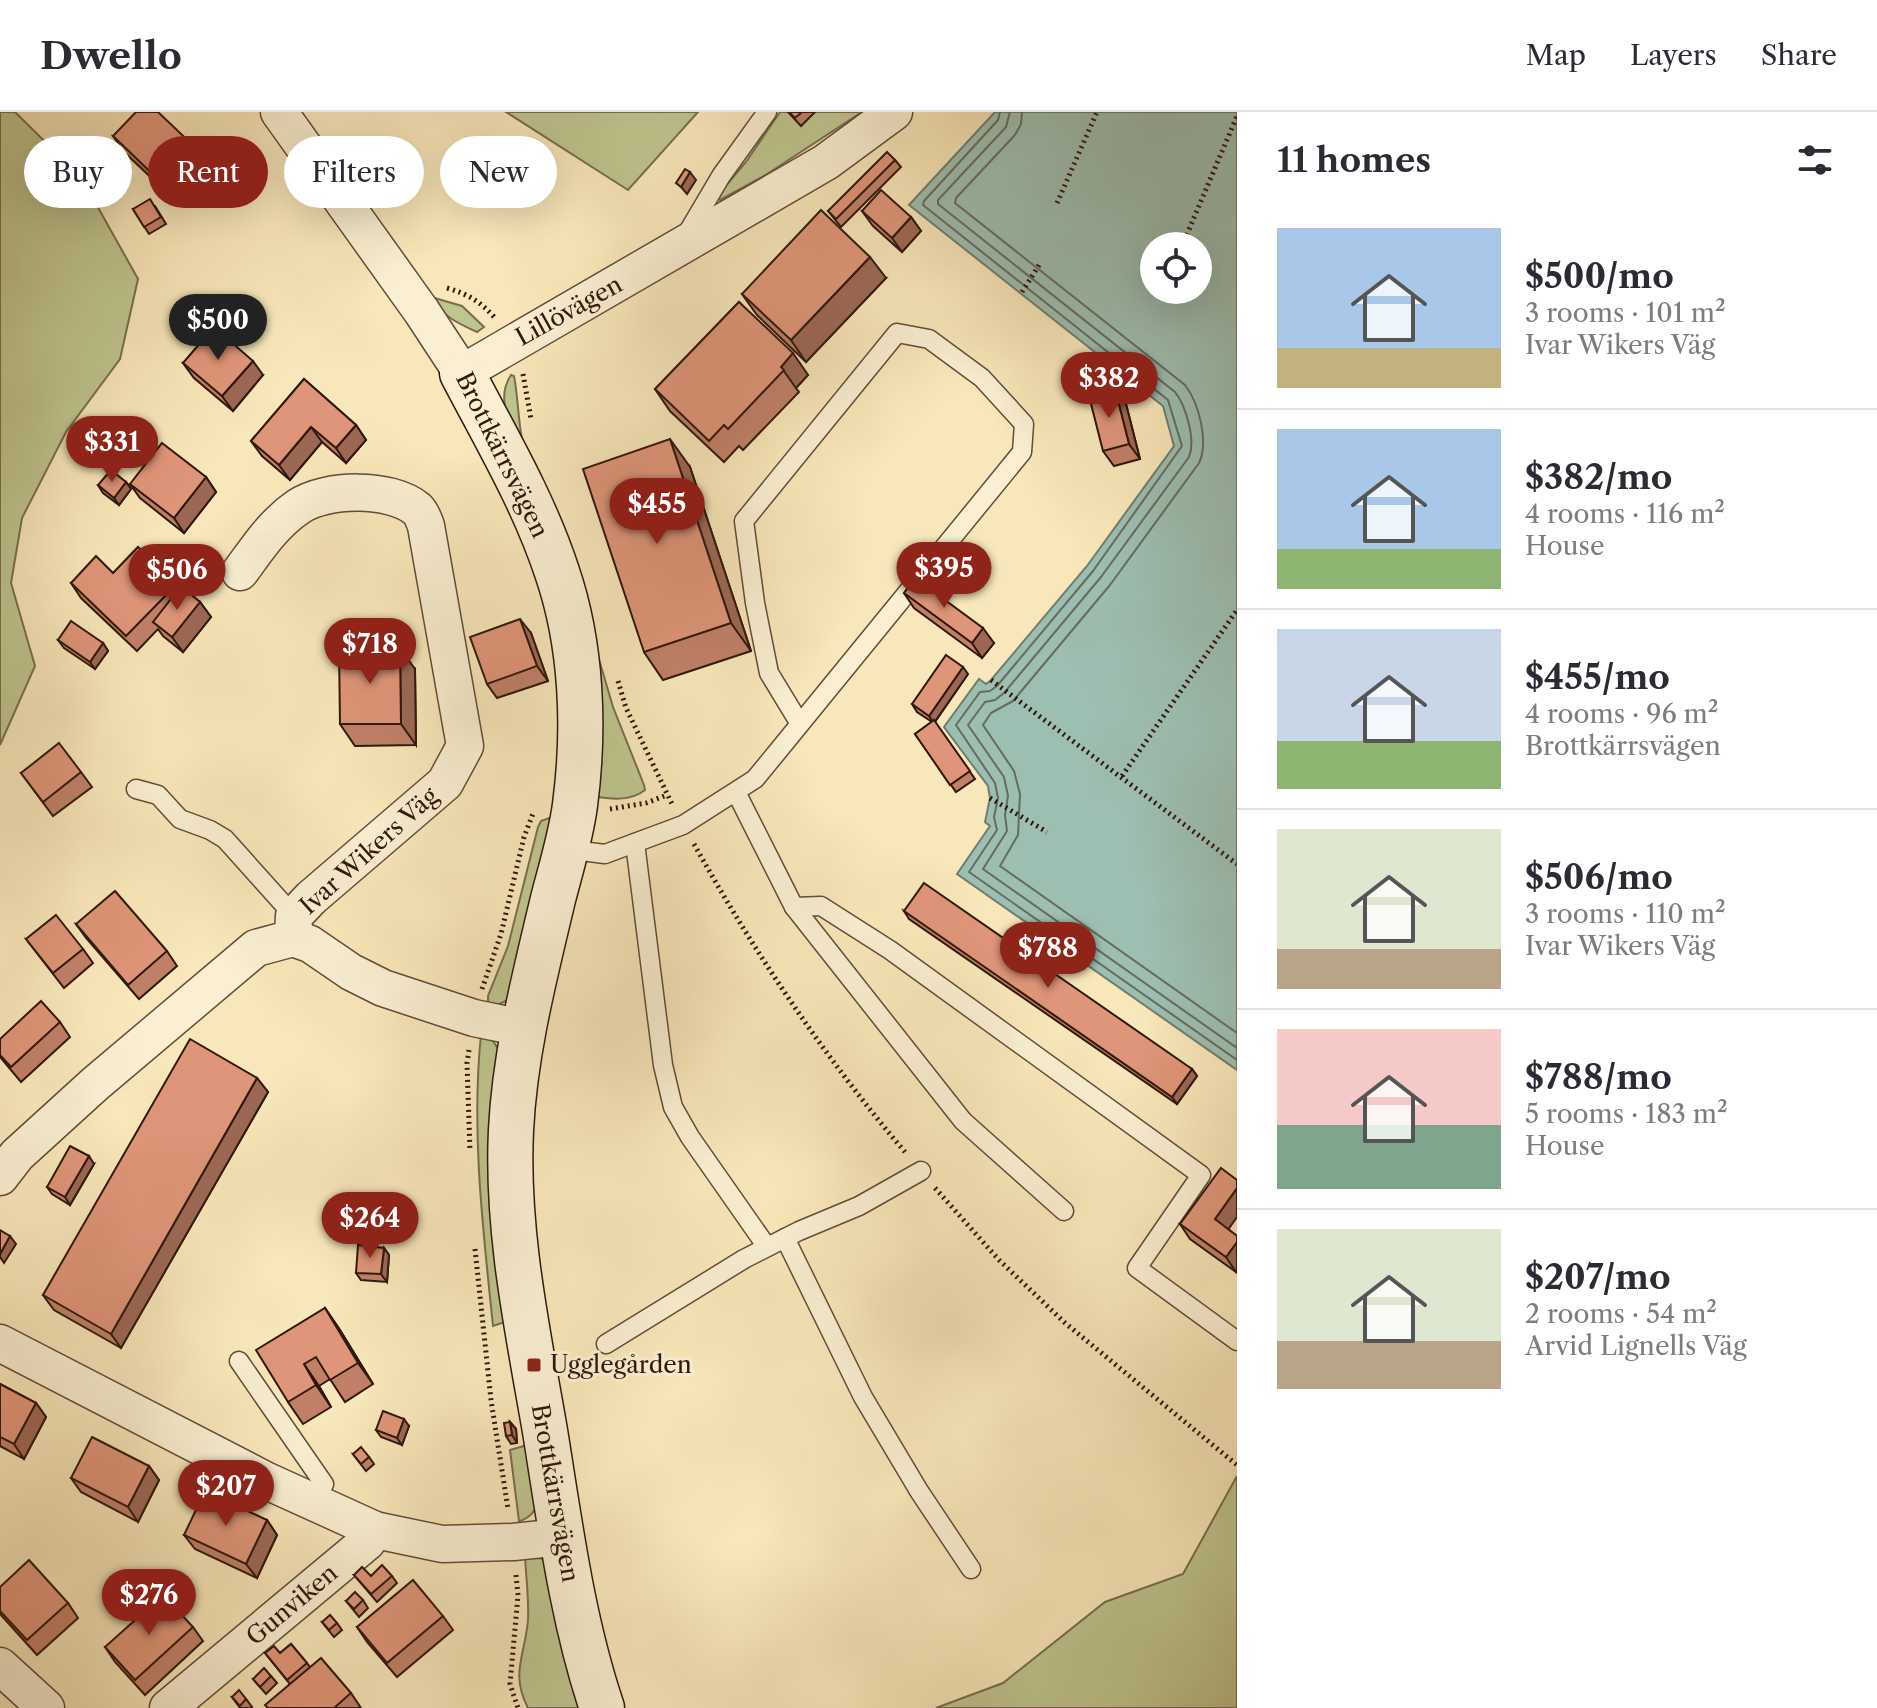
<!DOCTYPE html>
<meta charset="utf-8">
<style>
body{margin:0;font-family:"Libre Caslon Text",serif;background:#f2f2f3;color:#2b2b33;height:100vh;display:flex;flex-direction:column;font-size:30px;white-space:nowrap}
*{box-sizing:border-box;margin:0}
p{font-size:26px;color:#7c7c81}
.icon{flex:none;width:44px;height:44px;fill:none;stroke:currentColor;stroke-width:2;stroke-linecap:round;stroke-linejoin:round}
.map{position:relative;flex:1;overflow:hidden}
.drawer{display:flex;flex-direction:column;background:#fff;width:640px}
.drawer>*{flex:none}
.hud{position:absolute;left:24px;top:24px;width:760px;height:72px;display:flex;gap:16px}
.controls{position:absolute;left:1140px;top:120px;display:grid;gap:16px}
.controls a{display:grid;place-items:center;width:72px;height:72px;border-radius:50%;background:#fff;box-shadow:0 8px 32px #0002;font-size:40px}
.price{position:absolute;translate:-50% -68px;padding:0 18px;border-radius:28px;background:#8f2418;color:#fff;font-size:26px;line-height:52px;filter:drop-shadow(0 2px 4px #0008)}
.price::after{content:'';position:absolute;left:50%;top:48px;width:24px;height:18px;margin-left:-12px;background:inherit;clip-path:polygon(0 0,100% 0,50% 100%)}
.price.current{background:#222;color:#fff}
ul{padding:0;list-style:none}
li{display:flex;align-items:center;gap:24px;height:200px;padding:0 40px}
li+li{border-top:2px solid #e1e1e2}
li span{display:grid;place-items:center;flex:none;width:224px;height:160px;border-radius:0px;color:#555}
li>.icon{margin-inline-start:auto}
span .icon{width:96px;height:96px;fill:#fffc;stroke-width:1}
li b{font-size:34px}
h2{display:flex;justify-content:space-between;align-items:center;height:96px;padding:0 40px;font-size:34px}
.tag{padding:0 28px;border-radius:36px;background:#fff;box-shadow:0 8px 32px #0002;font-size:28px;line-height:72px}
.tag.current{background:#8f2418;color:#fff}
header{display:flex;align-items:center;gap:48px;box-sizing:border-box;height:112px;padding:0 40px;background:#fff;border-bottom:2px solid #e1e1e2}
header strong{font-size:38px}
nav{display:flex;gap:44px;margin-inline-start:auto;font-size:28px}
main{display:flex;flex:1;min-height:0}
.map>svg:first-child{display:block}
.green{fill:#bfc58f;stroke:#786e4e;stroke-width:2}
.water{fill:#9dbfb2;stroke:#717c70;stroke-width:2;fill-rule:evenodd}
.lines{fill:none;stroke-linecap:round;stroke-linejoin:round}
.shore{stroke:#666b60;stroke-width:2}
.lane-casing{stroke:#624b39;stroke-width:21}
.street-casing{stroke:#624b39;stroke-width:39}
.secondary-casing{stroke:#30170e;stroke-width:47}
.path{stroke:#30170e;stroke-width:5;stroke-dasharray:2 4;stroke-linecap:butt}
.lane{stroke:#faefd2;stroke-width:18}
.street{stroke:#faefd2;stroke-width:36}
.secondary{stroke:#faefd2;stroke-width:44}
.wall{fill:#c08068;stroke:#30170e;stroke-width:2}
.shaded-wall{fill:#9c6855;stroke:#30170e;stroke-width:2}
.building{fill:#df9579;stroke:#30170e;stroke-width:2}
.poi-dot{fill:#8f2418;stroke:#faefd2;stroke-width:3}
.labels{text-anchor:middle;stroke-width:6;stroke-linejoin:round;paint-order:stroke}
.street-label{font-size:24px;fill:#30170e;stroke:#faefd2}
.poi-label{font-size:24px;fill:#30170e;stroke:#faefd2;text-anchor:start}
</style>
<header>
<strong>Dwello</strong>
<nav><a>Map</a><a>Layers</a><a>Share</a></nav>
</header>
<main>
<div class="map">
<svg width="1237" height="1596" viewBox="0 0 1237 1596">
<rect width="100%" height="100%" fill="#f8e7ba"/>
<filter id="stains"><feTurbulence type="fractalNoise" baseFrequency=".0025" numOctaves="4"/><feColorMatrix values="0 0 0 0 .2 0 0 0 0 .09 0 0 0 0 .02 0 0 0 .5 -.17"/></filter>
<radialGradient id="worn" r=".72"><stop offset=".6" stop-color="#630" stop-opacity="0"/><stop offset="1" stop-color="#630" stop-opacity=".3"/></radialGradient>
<g class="green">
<polygon points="0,0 15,0 81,65 138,167 120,247 66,320 22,406 11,471 35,554 0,633"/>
<polygon points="506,0 698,0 628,78"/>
<polygon points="780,0 862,0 764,64 720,88 718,83 746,50"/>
<path d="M431 185 462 194 484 215 477 220C457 211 442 204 431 185Z"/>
<path d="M511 263 514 264C518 285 518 306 522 327L518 331C509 307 496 286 511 263Z"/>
<path d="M598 544 613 595 644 673 645 678C630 690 610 687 592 684Z"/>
<polygon points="549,706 555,708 508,888 495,894 488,892 488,884 508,834 538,715 541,709"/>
<path d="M481 923 491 926 501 941 505 1210 493 1214C483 1118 471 1018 481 923Z"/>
<path d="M527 1333 541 1388C535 1398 530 1407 519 1409L510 1338Z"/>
<polygon points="1237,1364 1237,1596 936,1596 1003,1571 1105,1490 1183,1462"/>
<path d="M525 1444 544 1447 583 1596H528C510 1561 525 1544 528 1508 529 1487 526 1465 525 1444Z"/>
</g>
<path class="water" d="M995 0H1237V958L957 762 990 714 985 710 990 686 988 674 944 615 979 567 986 572 991 568 1087 454 1174 334 1163 294 909 93ZM1154 134H1198V178H1154Z"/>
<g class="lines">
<g class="shore">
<polyline points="1000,0 998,8 924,89 923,93 1168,288 1182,334 1093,459 997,574 990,579 980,580 956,613 995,671 998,686 994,705 997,718 969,760 1237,948"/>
<path d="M1010 0 1006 15 938 88V92L1175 280C1186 294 1196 328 1189 345L1101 465 1004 581 995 588 985 590 968 613 1004 665 1008 684 1005 703 1007 719 983 757 1237 936"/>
<path d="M1022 0 1021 12 1015 23 956 86 955 91 1185 273C1199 291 1209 330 1199 351L1110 473 1013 589 991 601 983 613 1014 659 1020 682 1018 723 1000 754 1237 921"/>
</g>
<g class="lane-casing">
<g id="lane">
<polyline points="685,125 721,64 767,0"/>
<polyline points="136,677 158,683 180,707 210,718 225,727 294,804"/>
<polyline points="736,680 794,795 963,1009 1064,1099"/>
<polyline points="635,731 663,953 673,995 690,1025 767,1135"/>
<polyline points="565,737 605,742 683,713 755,667 778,639 1022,340 1024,312 982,266 929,227 897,221 744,409 755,491 769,561 800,612"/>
<polyline points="794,795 821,794 890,838 1201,1063 1137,1156 1237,1229"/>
<polyline points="785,1126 863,1285 919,1379 971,1457"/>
<polyline points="606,1232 744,1147 799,1119 859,1094 921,1059"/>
<polyline points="239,1249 324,1372 314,1391"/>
</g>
</g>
<g class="street-casing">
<g id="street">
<polyline points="279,0 422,200 462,261 826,50 894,0"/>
<path d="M240 460C257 437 273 412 298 395 325 376 391 375 417 397 421 401 424 408 426 414L465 634 445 671 311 786 294 804 293 826"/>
<polyline points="0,1065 17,1043 95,972 256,836 293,826 310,832 351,860 383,876 474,906 523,916"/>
<polyline points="0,1231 267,1369 375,1418 442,1432 513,1430 562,1425"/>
<polyline points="0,1554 46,1596"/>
<polyline points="168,1596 367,1430 375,1418"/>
</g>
</g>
<g class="secondary-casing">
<path id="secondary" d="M462 261C496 326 534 390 557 460 582 533 585 617 575 693 571 724 561 756 553 787 535 863 515 939 511 1018 506 1119 528 1220 545 1319 560 1412 572 1507 602 1596"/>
</g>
<g class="path">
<polyline points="1057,91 1097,0"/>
<polyline points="1182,134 1237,4"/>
<path d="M447 176C468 182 481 190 495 206"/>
<polyline points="1022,180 1041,150"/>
<polyline points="523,262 531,307"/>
<polyline points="991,568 1237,752"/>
<polyline points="618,569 626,596 672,692"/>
<polyline points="1122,664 1237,498"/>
<polyline points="990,686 1047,720"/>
<polyline points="610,697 646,691 667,683"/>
<path d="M694 732C754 840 825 946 905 1040"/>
<polyline points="482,877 501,822 524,725 534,699"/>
<polyline points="469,938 467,951 470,1039"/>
<polyline points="935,1076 999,1148 1064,1210 1237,1353"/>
<polyline points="475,1137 491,1288 508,1397"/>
<polyline points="516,1463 518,1483 510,1572 518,1596"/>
</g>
<use href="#lane" class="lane"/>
<use href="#street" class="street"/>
<use href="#secondary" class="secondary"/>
</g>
<g class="wall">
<polygon points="788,0 815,0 801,14"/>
<polygon points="113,24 199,39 209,54 176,89 123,39"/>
<polygon points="895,48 901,55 841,115 828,99"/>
<polygon points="155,94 166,112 149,122 133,97"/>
<polygon points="862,99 911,105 921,119 902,140 873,114"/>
<polygon points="886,166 806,250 757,203 742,182"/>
<polygon points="739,190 808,263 796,276 799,280 743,338 739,334 724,350 670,299 655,277"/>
<polygon points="183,251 263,263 233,299 194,266"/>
<polygon points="304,267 356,313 366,328 346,351 322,330 290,368 262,344 251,329"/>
<polygon points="1115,277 1126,292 1140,347 1114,354 1103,339"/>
<polygon points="690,355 751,539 663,568 644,540"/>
<polygon points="206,365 216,380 184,421 140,386 130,372"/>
<polygon points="126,370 131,377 119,393 103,381 98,373"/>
<polygon points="113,461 176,473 179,477 200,490 211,505 183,540 163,524 158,517 137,539 81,486 71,471"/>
<polygon points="904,481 994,531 982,546 914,496"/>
<polygon points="531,521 548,569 497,586 487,572"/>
<polygon points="58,528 103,531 108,539 95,557 64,536"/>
<polygon points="415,557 416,633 355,634 340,612"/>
<polygon points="968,562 935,610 975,667 956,680 915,622 932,610 917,600 912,592"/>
<polygon points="81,660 92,675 53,704 21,661"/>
<polygon points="904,799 1192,957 1197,964 1177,992 909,807"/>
<polygon points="76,812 167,839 177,854 139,887 86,826"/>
<polygon points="26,827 83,837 93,851 64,876"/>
<polygon points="60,910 70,925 21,970 0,945 0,927"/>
<polygon points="257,966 268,980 121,1236 54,1198 43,1183"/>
<polygon points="94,1052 70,1093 52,1082 47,1075"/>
<polygon points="1180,1112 1228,1117 1237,1124 1236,1160 1190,1127"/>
<polygon points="384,1136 389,1143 387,1170 361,1168 356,1161"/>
<polygon points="325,1196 340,1218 373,1272 345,1290 330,1267 319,1274 331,1295 303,1312 288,1290"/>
<polygon points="0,1272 36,1291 46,1305 24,1347 0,1334"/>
<polygon points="510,1310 516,1317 517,1331 511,1332 506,1324"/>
<polygon points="409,1314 402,1333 381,1325 376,1318"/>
<polygon points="353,1342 369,1345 374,1352 366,1359"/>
<polygon points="149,1354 159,1368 138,1410 81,1380 71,1366"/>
<polygon points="267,1408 277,1423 257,1466 195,1437 184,1423"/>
<polygon points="354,1463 392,1464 397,1471 377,1490"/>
<polygon points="0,1475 68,1491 78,1506 37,1543 0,1502"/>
<polygon points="363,1488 368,1496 359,1505 346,1489"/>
<polygon points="443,1504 453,1518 397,1565 367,1530 357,1515"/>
<polygon points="322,1510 337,1511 342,1518 334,1525"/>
<polygon points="193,1515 203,1529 145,1583 115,1550 105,1535"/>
<polygon points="291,1532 310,1555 351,1581 361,1596 267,1596 290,1572 265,1541 280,1541"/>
<polygon points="271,1564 277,1571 266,1582 253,1567"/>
<polygon points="232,1585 246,1587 252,1595 250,1596 240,1596"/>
</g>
<g class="shaded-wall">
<polygon points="690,60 696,68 687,82 681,75"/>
<polygon points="911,105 921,119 902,140 892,126"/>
<polygon points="870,145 886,166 806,250 791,228"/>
<polygon points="793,241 808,263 796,276 781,255"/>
<polygon points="253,249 263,263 233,299 222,284"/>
<polygon points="1115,277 1126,292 1140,347 1129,332"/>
<polygon points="356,313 366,328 346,351 336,336"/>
<polygon points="311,315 322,330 290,368 279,353"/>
<polygon points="670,327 690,355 751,539 731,511"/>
<polygon points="206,365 216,380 184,421 174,406"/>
<polygon points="126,370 131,377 119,393 114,386"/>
<polygon points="200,490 211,505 183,540 172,525"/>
<polygon points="520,507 531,521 548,569 537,554"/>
<polygon points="983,516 994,531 982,546 972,531"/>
<polygon points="103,531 108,539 95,557 90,550"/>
<polygon points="400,536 415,557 416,633 401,612"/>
<polygon points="963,555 968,562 934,611 929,604"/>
<polygon points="1192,957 1197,964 1177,992 1172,985"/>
<polygon points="257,966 268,980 121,1236 111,1222"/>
<polygon points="89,1044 94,1052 70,1093 65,1085"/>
<polygon points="1237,1076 1237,1105 1225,1122 1215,1107"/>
<polygon points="10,1124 16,1132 4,1151 0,1145 0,1142"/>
<polygon points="1237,1130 1237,1159 1236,1160 1226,1145"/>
<polygon points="384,1136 389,1143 387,1170 381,1162"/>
<polygon points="325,1196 340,1218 373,1272 358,1251"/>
<polygon points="304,1252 319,1274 331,1295 316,1273"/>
<polygon points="36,1291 46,1305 24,1347 14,1332"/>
<polygon points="404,1307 409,1314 402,1333 397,1326"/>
<polygon points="510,1310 516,1317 517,1331 512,1323"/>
<polygon points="149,1354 159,1368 138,1410 128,1395"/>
<polygon points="267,1408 277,1423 257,1466 246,1452"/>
</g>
<g class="building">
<polygon points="136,0 158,0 199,39 166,75 113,24"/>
<polygon points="789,0 802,0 795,6"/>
<polygon points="887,40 895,48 836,107 828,99"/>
<polygon points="685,57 690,60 681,75 676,71"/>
<polygon points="881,78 911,105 892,126 862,99"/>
<polygon points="150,87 161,105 144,115 133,97"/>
<polygon points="821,98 870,145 791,228 742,182"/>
<polygon points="739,190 793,241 781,255 784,258 728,317 724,313 709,329 655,277"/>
<polygon points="214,215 253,249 222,284 183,251"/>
<polygon points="304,267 356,313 336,336 311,315 279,353 251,329"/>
<polygon points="1115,277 1129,332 1103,339 1089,284"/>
<polygon points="670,327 731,511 644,540 583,357"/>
<polygon points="162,331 206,365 174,406 130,372"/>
<polygon points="111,358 126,370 114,386 98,373"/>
<polygon points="138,435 176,473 126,524 71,471 96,444 113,461"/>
<polygon points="915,466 983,516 972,531 904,481"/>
<polygon points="181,474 200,490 172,525 153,510"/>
<polygon points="520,507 537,554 487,572 470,525"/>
<polygon points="71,509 103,531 90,550 58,528"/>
<polygon points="339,536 400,536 401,612 340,612"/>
<polygon points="946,543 963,555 929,604 912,592"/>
<polygon points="934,608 970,659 950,673 915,622"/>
<polygon points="59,631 81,660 43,690 21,661"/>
<polygon points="924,771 1192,957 1172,985 904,799"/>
<polygon points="115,779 167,839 128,873 76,812"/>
<polygon points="56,803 83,837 53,861 26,827"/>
<polygon points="41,889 60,910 11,955 0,943 0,927"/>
<polygon points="190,927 257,966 111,1222 43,1183"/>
<polygon points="70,1034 89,1044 65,1085 47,1075"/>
<polygon points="1221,1056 1237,1068 1237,1076 1215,1107 1237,1124 1237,1130 1226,1145 1180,1112"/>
<polygon points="0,1118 10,1124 0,1142"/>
<polygon points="358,1133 384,1136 381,1162 356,1161"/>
<polygon points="325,1196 358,1251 330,1268 316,1245 304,1252 316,1273 288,1290 256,1238"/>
<polygon points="0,1272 36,1291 14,1332 0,1325"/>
<polygon points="383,1299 404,1307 397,1326 376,1318"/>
<polygon points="510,1310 512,1323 506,1324 504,1311"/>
<polygon points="92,1325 149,1354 128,1395 71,1366"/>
<polygon points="361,1335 369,1345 361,1352 353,1342"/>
<polygon points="205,1379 267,1408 246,1452 184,1423"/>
<polygon points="29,1448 68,1491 27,1528 0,1499 0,1475"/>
<polygon points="382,1453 392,1464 371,1482 354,1463 362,1455 371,1464"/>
<polygon points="413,1468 443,1504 387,1551 357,1515"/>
<polygon points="355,1480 363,1488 354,1497 346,1489"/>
<polygon points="163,1483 193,1515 135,1568 105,1535"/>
<polygon points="330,1503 337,1511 329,1518 322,1510"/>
<polygon points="291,1532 307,1551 287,1568 265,1541 274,1534 280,1541"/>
<polygon points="321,1546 351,1581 334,1596 268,1596 265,1593"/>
<polygon points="264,1556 271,1564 260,1575 253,1567"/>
<polygon points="239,1578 246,1587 240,1594 232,1585"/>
</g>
<rect class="poi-dot" x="526" y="1245" width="16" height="16" rx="4"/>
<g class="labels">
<g class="street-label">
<text transform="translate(569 199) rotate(-29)" y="8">Lillövägen</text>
<text transform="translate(502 343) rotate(64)" y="8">Brottkärrsvägen</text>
<text transform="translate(369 739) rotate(-42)" y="8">Ivar Wikers Väg</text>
<text transform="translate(555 1381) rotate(80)" y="8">Brottkärrsvägen</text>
<text transform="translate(292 1493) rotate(-40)" y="8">Gunviken</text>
</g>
<g class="poi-label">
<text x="550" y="1261">Ugglegården</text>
</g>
</g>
<rect width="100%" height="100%" filter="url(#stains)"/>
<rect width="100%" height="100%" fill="url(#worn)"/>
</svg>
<div class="controls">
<a><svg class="icon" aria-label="locate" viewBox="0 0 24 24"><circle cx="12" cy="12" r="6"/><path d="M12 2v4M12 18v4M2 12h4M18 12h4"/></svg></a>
</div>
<b class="price current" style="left:218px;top:250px">$500</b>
<b class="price" style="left:1109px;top:308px">$382</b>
<b class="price" style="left:112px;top:372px">$331</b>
<b class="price" style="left:657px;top:434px">$455</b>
<b class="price" style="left:944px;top:498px">$395</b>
<b class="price" style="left:177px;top:500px">$506</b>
<b class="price" style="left:370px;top:574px">$718</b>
<b class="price" style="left:1048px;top:878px">$788</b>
<b class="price" style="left:370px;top:1148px">$264</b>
<b class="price" style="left:226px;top:1416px">$207</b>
<b class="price" style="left:149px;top:1525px">$276</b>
<div class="hud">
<a class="tag">Buy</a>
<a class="tag current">Rent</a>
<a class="tag">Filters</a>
<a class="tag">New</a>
</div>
</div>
<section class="drawer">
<h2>11 homes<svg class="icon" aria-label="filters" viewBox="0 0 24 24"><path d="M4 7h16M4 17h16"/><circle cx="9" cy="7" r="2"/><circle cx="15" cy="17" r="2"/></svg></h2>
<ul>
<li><span style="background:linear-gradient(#a9c7e8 75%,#c2b280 0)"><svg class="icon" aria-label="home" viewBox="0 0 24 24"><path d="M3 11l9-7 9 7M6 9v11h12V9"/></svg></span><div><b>$500/mo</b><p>3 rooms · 101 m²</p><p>Ivar Wikers Väg</p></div></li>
<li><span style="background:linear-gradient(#a9c7e8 75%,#8fb573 0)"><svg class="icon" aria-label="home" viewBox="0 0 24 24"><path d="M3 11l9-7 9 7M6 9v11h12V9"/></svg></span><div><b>$382/mo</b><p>4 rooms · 116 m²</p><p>House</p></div></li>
<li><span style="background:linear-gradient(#c9d6e8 70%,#8fb573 0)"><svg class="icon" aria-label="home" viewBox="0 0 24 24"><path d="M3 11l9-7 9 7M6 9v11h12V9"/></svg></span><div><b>$455/mo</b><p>4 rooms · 96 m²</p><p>Brottkärrsvägen</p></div></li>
<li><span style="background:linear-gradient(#dfe7d0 75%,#b9a48a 0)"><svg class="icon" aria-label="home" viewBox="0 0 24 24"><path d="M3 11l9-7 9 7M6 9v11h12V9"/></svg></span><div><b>$506/mo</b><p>3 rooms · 110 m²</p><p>Ivar Wikers Väg</p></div></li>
<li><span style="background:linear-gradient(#f6c9c9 60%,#7fa58c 0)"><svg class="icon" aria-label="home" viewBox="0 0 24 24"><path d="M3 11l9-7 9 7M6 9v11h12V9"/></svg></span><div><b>$788/mo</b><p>5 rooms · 183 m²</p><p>House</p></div></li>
<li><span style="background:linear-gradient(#dfe7d0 70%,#b9a48a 0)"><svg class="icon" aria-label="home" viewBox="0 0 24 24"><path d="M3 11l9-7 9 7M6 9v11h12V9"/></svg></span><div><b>$207/mo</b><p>2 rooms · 54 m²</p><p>Arvid Lignells Väg</p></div></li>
</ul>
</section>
</main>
